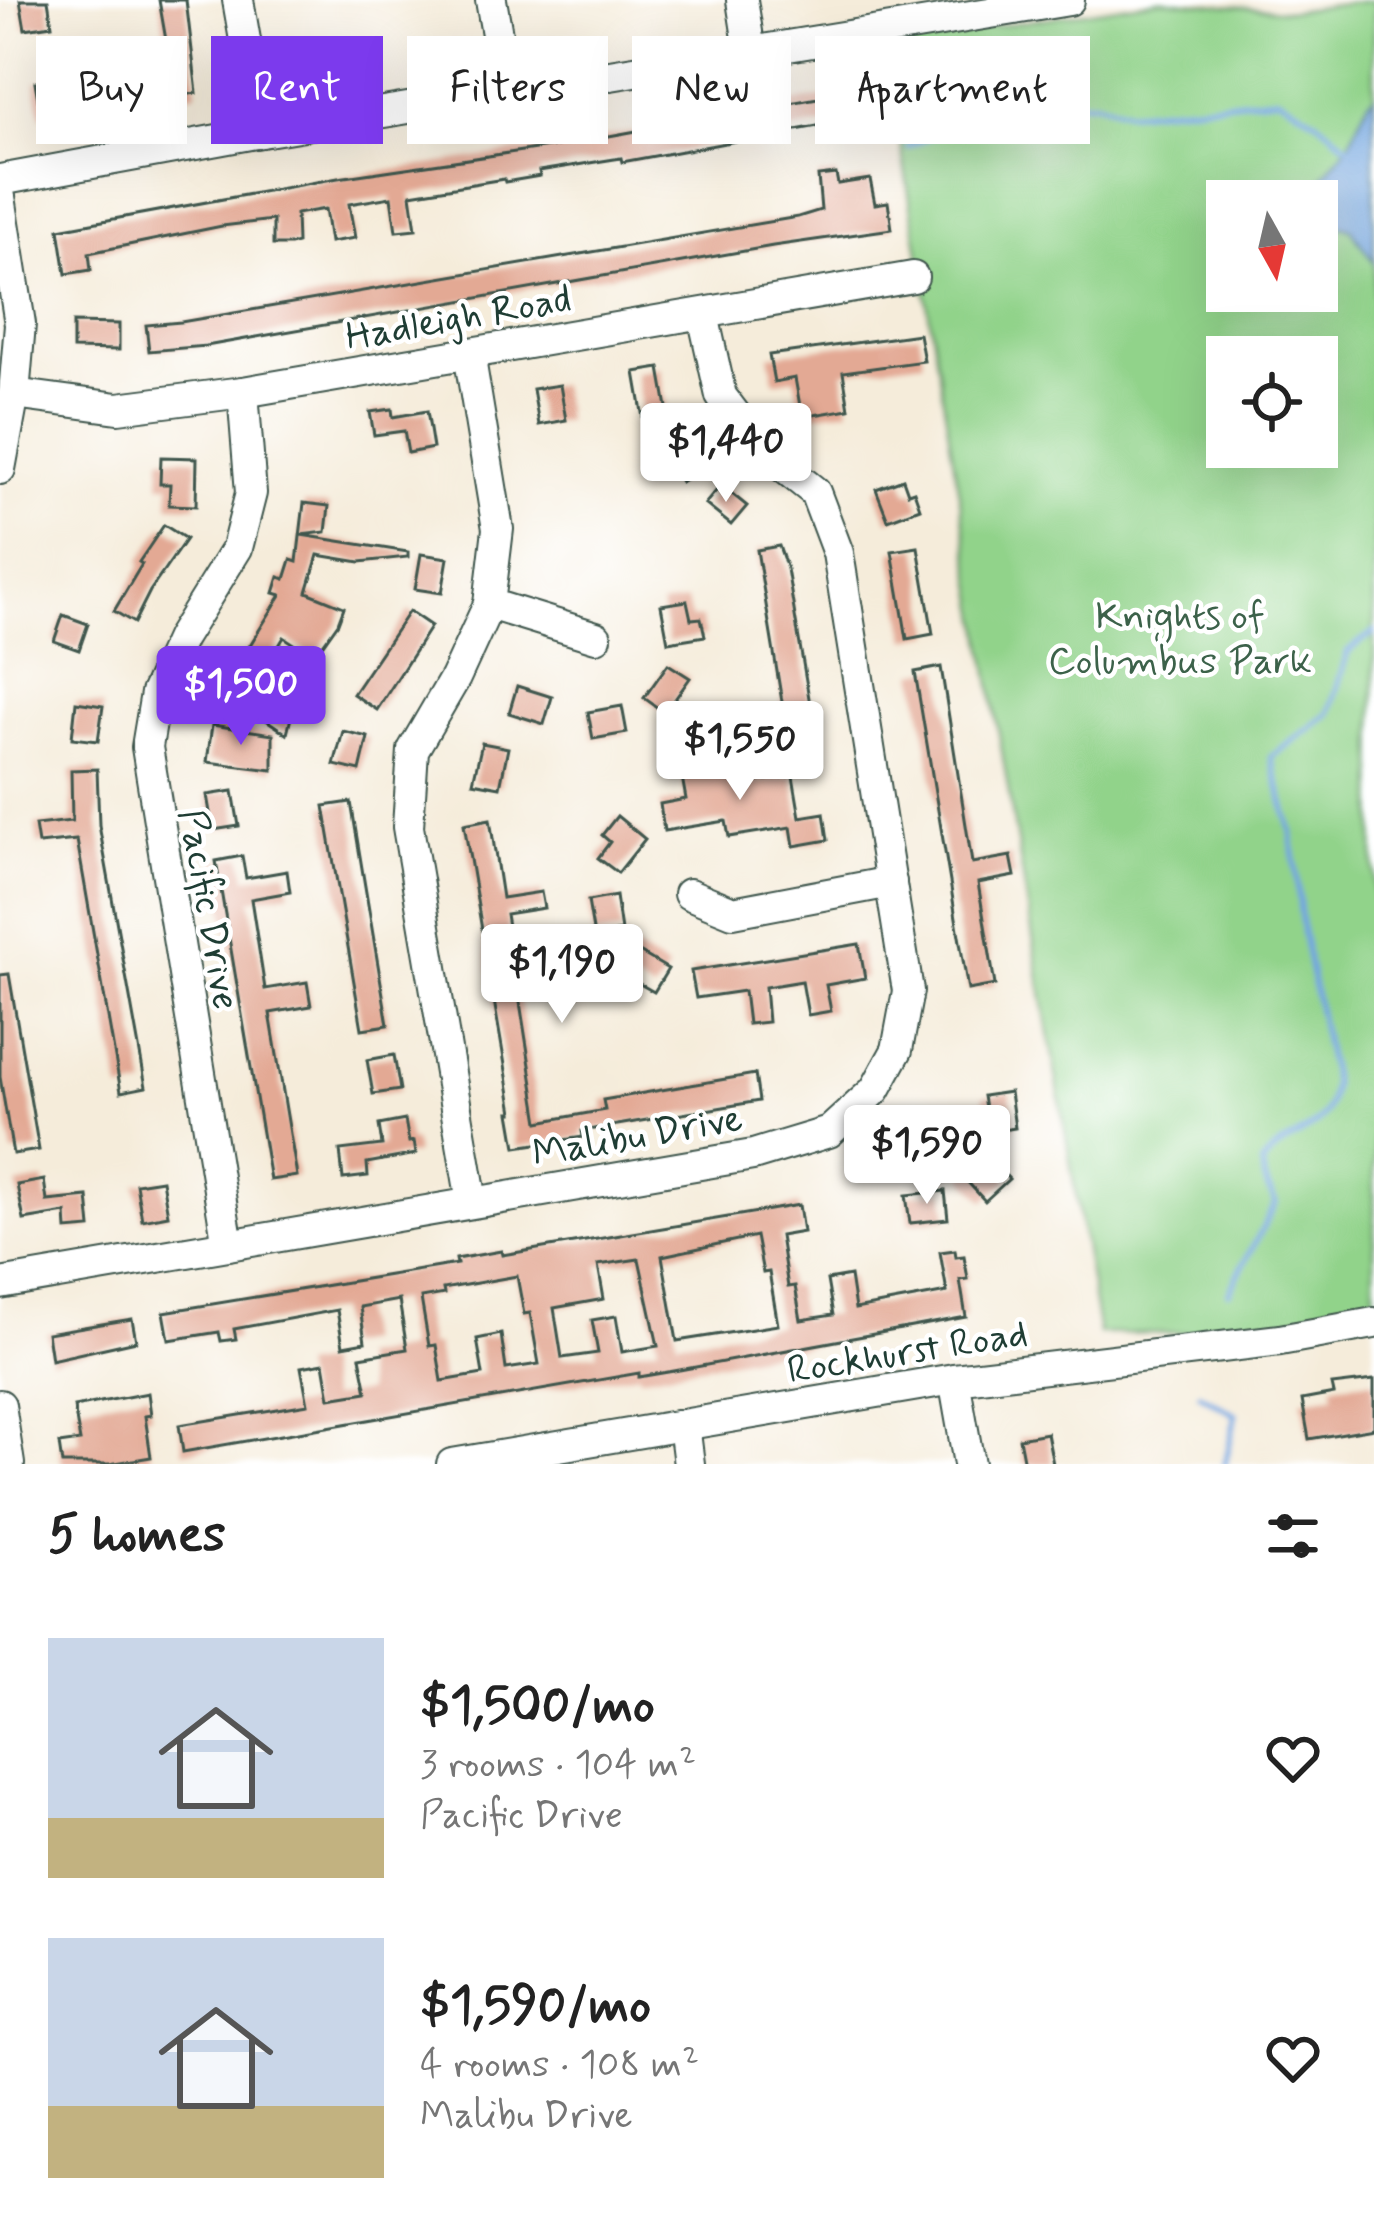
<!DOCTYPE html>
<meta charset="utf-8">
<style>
body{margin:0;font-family:Mynerve,sans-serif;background:#f6f6f6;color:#222;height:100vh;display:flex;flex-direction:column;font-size:45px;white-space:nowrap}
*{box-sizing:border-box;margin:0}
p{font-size:39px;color:#767676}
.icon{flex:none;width:66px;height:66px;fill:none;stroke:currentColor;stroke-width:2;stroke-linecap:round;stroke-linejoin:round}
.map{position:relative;height:1464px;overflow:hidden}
.details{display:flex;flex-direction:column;background:#fff;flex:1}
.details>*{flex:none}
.banner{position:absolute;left:36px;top:36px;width:1302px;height:108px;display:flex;gap:24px}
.needle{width:78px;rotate:172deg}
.buttons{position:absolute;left:1206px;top:180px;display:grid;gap:24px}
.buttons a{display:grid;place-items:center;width:132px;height:132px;border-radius:0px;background:#fff;box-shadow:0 12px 48px #0002;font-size:60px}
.price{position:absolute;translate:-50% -102px;padding:0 27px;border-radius:12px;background:#fff;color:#222;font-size:39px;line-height:78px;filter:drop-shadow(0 3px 6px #0008)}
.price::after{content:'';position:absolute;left:50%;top:72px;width:36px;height:27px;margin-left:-18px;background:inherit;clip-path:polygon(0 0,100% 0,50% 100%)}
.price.on{background:#7c3aed;color:#fff}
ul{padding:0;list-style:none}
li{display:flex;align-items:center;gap:36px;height:300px;padding:0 48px}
li span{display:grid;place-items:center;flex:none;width:336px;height:240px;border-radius:0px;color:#555}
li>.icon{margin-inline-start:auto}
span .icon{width:144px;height:144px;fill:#fffc;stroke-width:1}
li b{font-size:51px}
h2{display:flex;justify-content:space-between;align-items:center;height:144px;padding:0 48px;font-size:51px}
.pill{padding:0 42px;border-radius:0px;background:#fff;box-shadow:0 12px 48px #0002;font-size:42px;line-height:108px}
.pill.on{background:#7c3aed;color:#fff}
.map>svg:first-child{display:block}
.green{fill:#91d38a;stroke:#58885f;stroke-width:3;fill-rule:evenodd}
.water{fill:#73a6df;stroke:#49728a;stroke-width:3}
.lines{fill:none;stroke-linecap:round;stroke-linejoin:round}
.stream{stroke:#73a6df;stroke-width:6}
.building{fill:#e3a994;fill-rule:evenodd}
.minor-casing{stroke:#3f574d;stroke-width:34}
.minor{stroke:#fff;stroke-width:30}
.labels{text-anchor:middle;stroke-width:9;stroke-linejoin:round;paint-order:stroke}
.street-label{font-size:39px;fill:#1f3d34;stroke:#fff}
.park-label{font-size:39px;fill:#3c624a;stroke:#fff}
</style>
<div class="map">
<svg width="1374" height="1464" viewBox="0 0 1374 1464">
<rect width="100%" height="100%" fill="#fff"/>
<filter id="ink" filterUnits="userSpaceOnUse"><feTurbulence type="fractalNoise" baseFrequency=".00833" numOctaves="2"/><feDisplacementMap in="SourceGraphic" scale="24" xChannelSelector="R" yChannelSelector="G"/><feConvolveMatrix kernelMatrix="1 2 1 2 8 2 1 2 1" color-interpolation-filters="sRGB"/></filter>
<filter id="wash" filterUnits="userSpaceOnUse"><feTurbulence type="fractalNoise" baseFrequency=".004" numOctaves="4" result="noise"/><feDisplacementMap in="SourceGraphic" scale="48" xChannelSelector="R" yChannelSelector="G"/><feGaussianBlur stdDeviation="2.7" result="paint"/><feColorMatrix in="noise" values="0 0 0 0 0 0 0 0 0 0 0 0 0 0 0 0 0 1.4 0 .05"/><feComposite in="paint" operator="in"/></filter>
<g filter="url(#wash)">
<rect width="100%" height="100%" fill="#f5ecda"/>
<path class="green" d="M1161 0 1292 11 1374 0V1305L1216 1332 1099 1334 884 44ZM1227 201H1317V291H1227ZM1227 357H1317V447H1227Z"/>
<polygon class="water" points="1374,96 1374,263 1351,229 1317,218 1317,201 1269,201 1318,183 1348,146 1368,101"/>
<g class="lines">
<g class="stream">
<polyline points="908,147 940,132 1018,119 1054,102 1096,102 1129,112 1278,97 1317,120 1348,146"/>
<path d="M1229 1292 1276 1203 1264 1180 1262 1164C1289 1128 1328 1139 1333 1084L1303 934 1291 830 1271 757 1329 714 1348 651 1374 632"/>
<polyline points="1200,1394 1236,1415 1225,1464"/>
</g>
</g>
<g id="blocks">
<g class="building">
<polygon points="20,0 48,0 52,25 25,29"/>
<polygon points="159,0 186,0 197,93 163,98 159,71 171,69"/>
<polygon points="122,73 126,101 41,117 35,82"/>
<polygon points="867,89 872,116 622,162 621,158 539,171 540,176 505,182 504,179 411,194 416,229 396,231 391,197 349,204 355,238 330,242 325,209 296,214 297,243 290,245 273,245 273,220 222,226 89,253 91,270 66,274 59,229 338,178 563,145 562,139 597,134 598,138"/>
<polygon points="836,174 838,184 870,179 875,204 888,202 892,229 773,246 206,346 149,351 146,325 181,322 798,217 821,210 818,176"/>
<polygon points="73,323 119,324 119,350 73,349"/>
<polygon points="919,334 924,361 843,372 849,409 802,417 795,378 774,382 769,355"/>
<polygon points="660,368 668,413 643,418 635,372"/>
<polygon points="560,385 566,420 539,425 533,389"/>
<polygon points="392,409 393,417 427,411 433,448 408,453 404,431 374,435 370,412"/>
<polygon points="682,438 701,470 681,482 662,451"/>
<polygon points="161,457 197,458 196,506 169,505 170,484 160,484"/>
<polygon points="903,479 908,493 914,491 920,508 888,520 876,489"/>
<polygon points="721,485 747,506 731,525 705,504"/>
<polygon points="304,503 329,506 326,532 301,535 408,552 408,557 360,562 318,555 307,592 344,607 338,623 314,657 284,637 253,689 275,704 293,709 287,734 222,690 281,595 274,593 279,577 285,579 291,560 297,562"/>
<polygon points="164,525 186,539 150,591 134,623 114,611 142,564 139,562"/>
<polygon points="779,546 787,569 819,757 792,761 788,736 753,742 751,725 785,720 757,550"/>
<polygon points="918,547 933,634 907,639 892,551"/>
<polygon points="421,554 448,558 442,593 415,589"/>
<polygon points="687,601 691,619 701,618 705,636 668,642 661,605"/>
<polygon points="409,611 431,626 377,710 353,694"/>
<polygon points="63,615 88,624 79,650 54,641"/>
<polygon points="668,664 690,678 665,713 644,698"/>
<polygon points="941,667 972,863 1011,856 1015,876 978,883 995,985 968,990 915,672"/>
<polygon points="517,686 552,697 544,724 509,713"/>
<polygon points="76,702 103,706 98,741 72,738"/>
<polygon points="622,706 627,733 593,739 588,712"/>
<polygon points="212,725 273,734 273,770 207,762"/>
<polygon points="343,731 368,737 360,771 334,765"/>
<polygon points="482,743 508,748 500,787 473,782"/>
<polygon points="699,756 701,766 749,758 752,782 793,776 800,817 824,813 828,840 794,846 791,827 729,837 726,821 664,831 660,804 686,799 679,760"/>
<polygon points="97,769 99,825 146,1087 121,1092 77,840 38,844 35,825 72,821 71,770"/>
<polygon points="233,791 239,826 213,830 207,795"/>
<polygon points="351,802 388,1025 362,1029 324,806"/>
<polygon points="617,816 645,839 618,873 598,858 610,842 602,835"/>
<polygon points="490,819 502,898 541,892 544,908 506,914 539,1122 605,1110 603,1100 755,1074 759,1101 582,1131 583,1137 516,1147 510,1112 513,1112 464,824"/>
<polygon points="242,856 246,878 287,871 290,892 251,899 265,989 307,982 311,1006 270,1013 297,1176 270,1180 216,861"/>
<polygon points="616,896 621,931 594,936 588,901"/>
<polygon points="859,944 865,978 826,985 831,1011 808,1015 802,981 765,987 768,1022 748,1024 744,991 696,998 691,971"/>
<polygon points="636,950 668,969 654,992 622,974"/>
<polygon points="9,974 39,1150 13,1154 0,1077 0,975"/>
<polygon points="394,1055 400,1090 373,1094 367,1060"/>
<polygon points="1010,1092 1015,1128 989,1132 983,1096"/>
<polygon points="405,1120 409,1142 414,1141 416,1154 367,1163 368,1176 343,1179 340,1150 382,1145 379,1125"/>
<polygon points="986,1155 1009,1179 985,1201 963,1177"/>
<polygon points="44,1180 47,1201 88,1197 91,1228 67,1230 66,1213 24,1220 17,1185"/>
<polygon points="162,1180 168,1215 142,1220 136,1184"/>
<polygon points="945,1191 948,1219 910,1223 906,1195"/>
<path d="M799 1205 803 1232 780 1236 788 1287 795 1286 801 1320 833 1315 827 1280 850 1276 855 1309 947 1292 940 1252 955 1250 956 1257 964 1256 968 1279 960 1280 966 1317 674 1371 639 1377V1373L183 1452 179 1425 308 1404 301 1367 324 1363 330 1398 367 1392 360 1357 407 1349 399 1300 360 1307 365 1342 343 1346 337 1310 234 1329 236 1339 221 1341 219 1332 169 1340 164 1312 457 1264 456 1259 501 1251 502 1255ZM756 1236 763 1273 769 1272 778 1325 677 1341 662 1256ZM639 1259 658 1346 622 1352 616 1316 592 1320 598 1353 562 1358 554 1308 604 1299 598 1265ZM517 1276 524 1314 530 1313 539 1364 506 1369 501 1334 477 1339 483 1374 442 1381 436 1345 429 1346 421 1298 444 1294 443 1289Z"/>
<polygon points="132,1319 136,1341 51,1360 47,1333"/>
<polygon points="1374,1380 1374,1428 1309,1439 1302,1400 1334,1394 1332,1385"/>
<polygon points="148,1393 151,1415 145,1416 151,1457 109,1464 62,1464 59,1444 80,1441 74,1407"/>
<polygon points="1047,1433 1053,1464 1024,1464 1019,1438"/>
</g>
</g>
</g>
<g filter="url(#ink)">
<use href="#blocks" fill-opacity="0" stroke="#3f574d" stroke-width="3"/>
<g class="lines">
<g class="minor-casing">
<g id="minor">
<polyline points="238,0 261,132"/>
<polyline points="491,0 507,92"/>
<polyline points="742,0 750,51"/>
<polyline points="0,180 261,132 1069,0"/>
<polyline points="0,197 20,324 14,394 0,469"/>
<polyline points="469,353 498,529 489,604 455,678 413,750 408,827 472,1202"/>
<polyline points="14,394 118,408 243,392 913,277"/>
<polyline points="489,604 596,637"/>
<polyline points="689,894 733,912 891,882"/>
<polyline points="228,1245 147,747 156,693 181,638 237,548 251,493 243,392"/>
<polyline points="0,1284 753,1155 829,1132 875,1090 897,1050 908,991 838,553 815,492 762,450 721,396 703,315"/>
<polyline points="954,1379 969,1464"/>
<polyline points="0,1405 9,1464"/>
<polyline points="684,1425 689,1464"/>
<polyline points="452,1464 954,1379 1280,1340 1374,1323"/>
</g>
</g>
<use href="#minor" class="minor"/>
</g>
</g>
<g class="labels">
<g class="street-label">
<text transform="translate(458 316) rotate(-10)" y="14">Hadleigh Road</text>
<text transform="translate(211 909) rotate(80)" y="14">Pacific Drive</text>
<text transform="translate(637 1134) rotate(-10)" y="14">Malibu Drive</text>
<text transform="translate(907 1350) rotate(-9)" y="14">Rockhurst Road</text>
</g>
<g class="park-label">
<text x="1180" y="628">Knights of<tspan x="1180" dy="45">Columbus Park</tspan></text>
</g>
</g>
</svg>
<div class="buttons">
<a><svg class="needle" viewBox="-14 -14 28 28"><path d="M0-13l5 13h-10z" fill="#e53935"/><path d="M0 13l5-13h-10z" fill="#767676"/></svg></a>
<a><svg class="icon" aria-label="locate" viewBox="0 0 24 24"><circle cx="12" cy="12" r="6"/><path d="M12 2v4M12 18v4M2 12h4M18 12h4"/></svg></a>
</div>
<b class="price" style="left:726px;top:505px">$1,440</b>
<b class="price on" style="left:241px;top:748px">$1,500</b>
<b class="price" style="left:740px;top:803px">$1,550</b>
<b class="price" style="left:562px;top:1026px">$1,190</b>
<b class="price" style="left:927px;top:1207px">$1,590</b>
<div class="banner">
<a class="pill">Buy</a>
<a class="pill on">Rent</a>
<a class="pill">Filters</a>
<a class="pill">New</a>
<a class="pill">Apartment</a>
</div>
</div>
<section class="details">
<h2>5 homes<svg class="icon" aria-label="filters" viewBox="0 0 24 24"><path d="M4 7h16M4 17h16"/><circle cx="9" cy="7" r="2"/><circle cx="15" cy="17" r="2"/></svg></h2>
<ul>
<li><span style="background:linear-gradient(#c9d6e8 75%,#c2b280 0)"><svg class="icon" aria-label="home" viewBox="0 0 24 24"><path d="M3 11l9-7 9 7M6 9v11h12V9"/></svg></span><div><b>$1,500/mo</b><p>3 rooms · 104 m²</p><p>Pacific Drive</p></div><svg class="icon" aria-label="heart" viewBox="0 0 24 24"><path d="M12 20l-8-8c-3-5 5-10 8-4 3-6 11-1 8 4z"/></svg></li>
<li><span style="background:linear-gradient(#c9d6e8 70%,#c2b280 0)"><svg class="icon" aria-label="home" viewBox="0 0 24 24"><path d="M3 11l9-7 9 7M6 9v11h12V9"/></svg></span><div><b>$1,590/mo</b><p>4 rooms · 108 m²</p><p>Malibu Drive</p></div><svg class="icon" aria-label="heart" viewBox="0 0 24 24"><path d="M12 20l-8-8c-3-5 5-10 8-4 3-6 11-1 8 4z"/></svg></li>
</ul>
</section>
